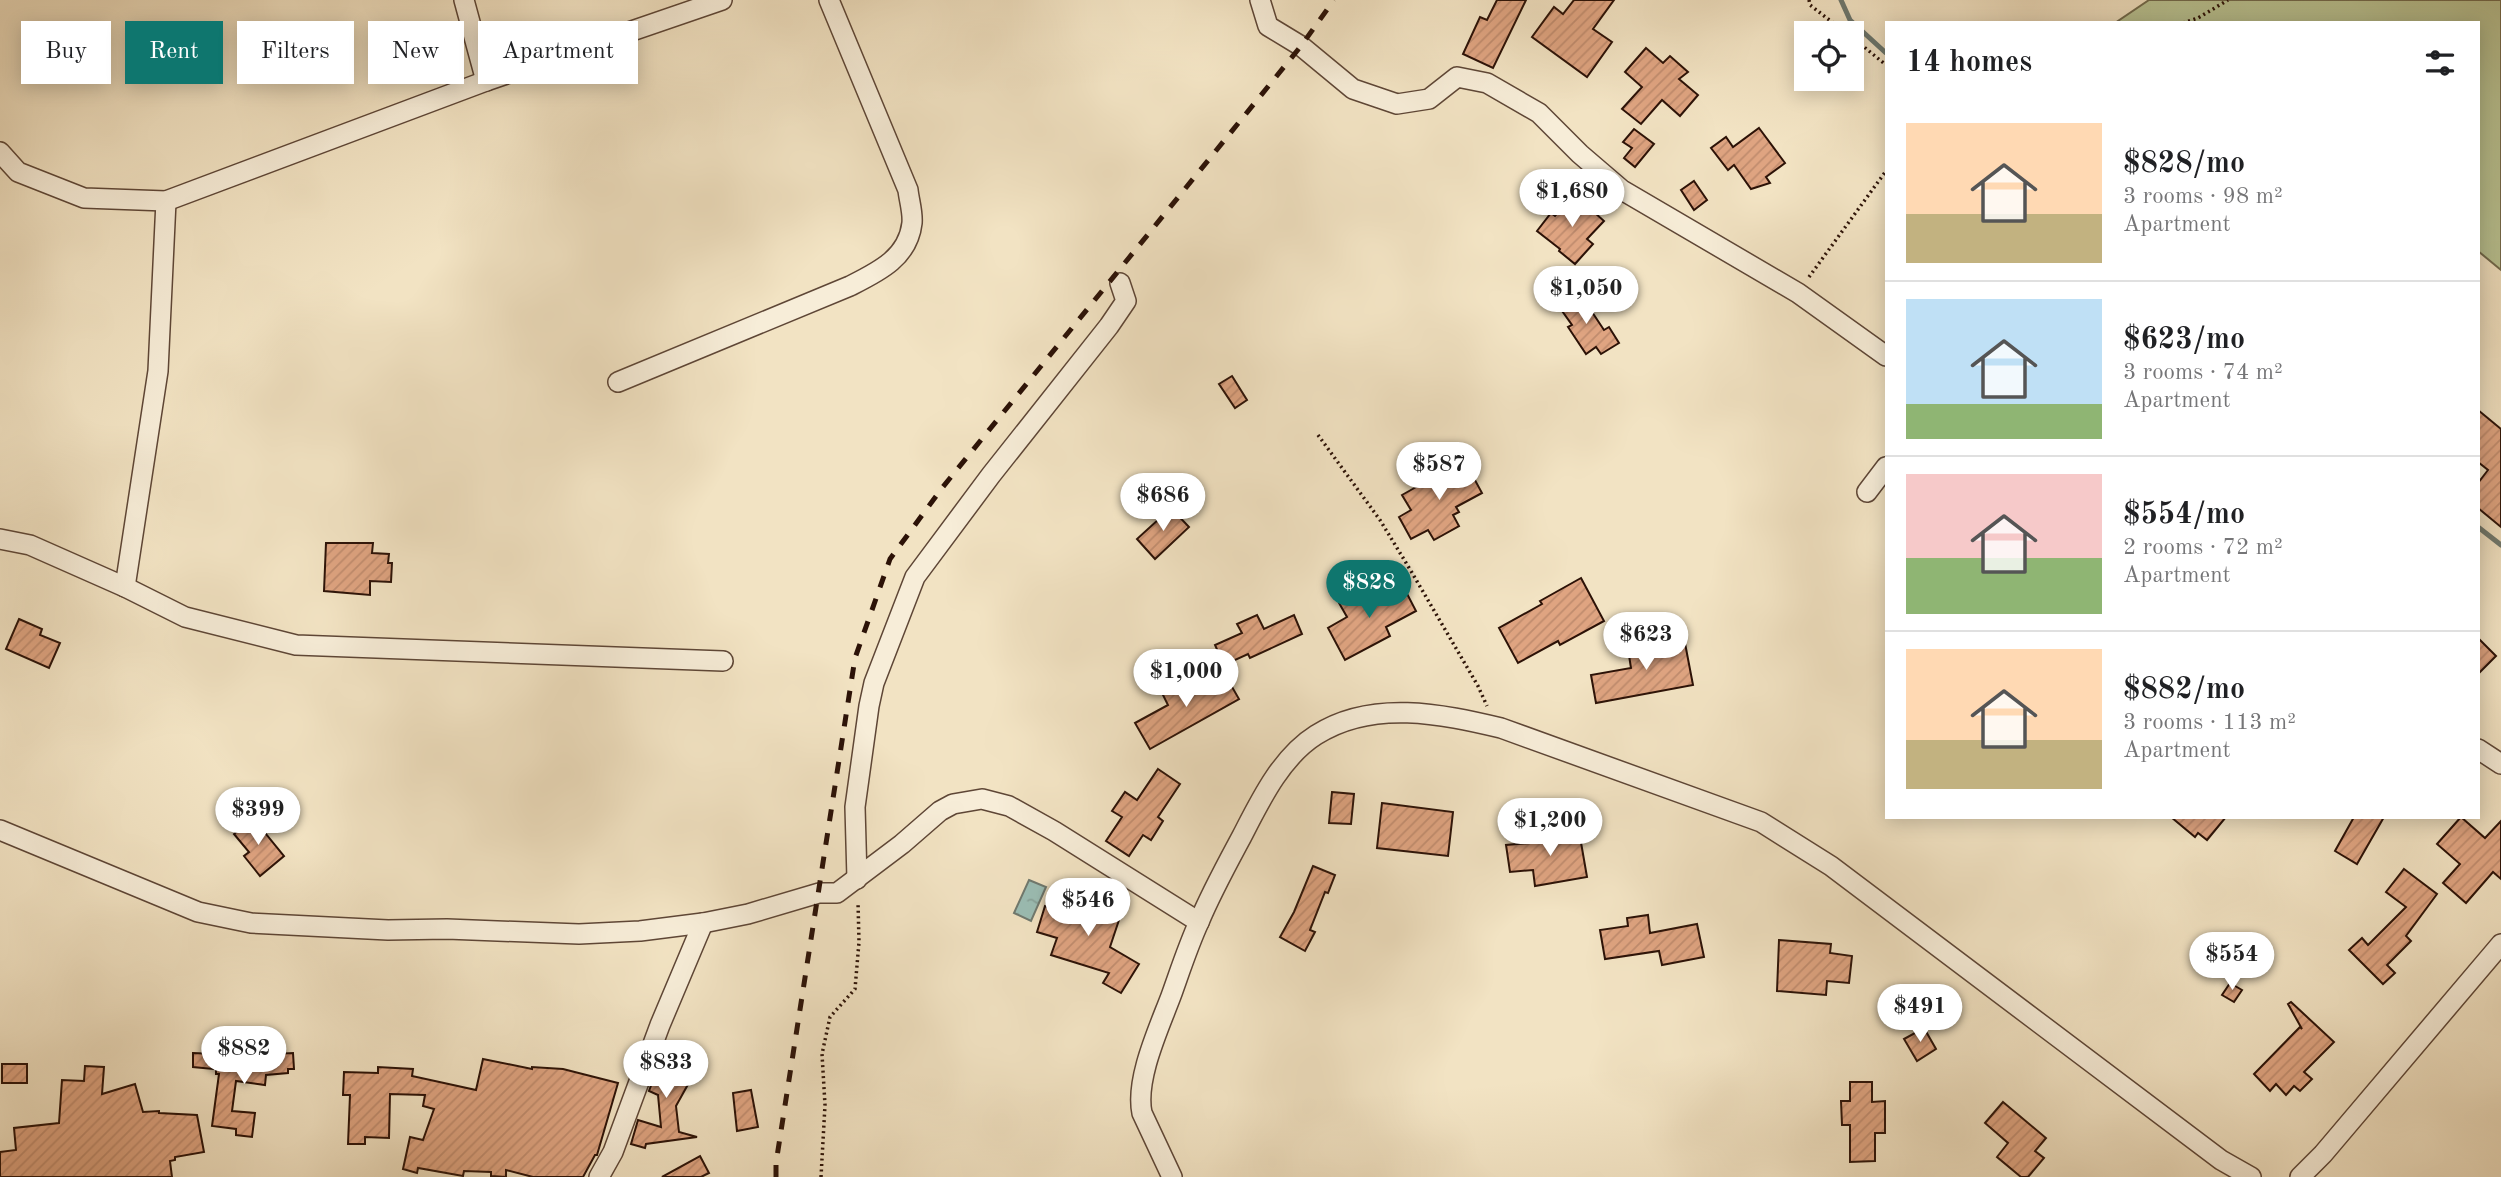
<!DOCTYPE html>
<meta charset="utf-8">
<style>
body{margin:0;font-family:"Old Standard TT",serif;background:#f6f6f6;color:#202124;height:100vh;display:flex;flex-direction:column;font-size:26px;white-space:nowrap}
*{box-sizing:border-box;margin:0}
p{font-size:23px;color:#757577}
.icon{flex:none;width:38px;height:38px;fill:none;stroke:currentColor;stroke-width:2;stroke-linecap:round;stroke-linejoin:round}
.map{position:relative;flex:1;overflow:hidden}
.details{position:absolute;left:1885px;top:21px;width:595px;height:798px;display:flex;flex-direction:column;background:#fff;border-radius:0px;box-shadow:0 4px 18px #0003}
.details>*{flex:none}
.hud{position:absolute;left:21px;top:21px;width:665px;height:63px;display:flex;gap:14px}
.buttons{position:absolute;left:1794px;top:21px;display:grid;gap:14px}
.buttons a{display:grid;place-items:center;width:70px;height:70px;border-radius:0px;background:#fff;box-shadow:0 4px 18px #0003;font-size:35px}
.price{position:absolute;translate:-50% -60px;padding:0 16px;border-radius:24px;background:#fff;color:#222;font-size:23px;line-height:46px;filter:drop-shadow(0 2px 4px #0008)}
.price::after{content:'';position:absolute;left:50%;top:42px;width:21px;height:16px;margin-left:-10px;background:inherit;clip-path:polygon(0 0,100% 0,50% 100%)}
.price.current{background:#0f766e;color:#fff}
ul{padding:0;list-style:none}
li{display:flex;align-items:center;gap:21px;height:175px;padding:0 21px}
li+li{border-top:2px solid #e0e0e0}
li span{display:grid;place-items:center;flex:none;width:196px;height:140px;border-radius:0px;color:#555}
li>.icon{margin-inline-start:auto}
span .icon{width:84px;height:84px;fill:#fffc;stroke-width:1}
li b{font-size:30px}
h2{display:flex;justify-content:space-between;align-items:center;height:84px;padding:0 21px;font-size:30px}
.tag{padding:0 24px;border-radius:0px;background:#fff;box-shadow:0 4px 18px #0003;font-size:24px;line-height:63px}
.tag.current{background:#0f766e;color:#fff}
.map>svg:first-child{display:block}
.grass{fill:#b9c494;stroke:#726b4e;stroke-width:2}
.water{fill:url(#water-ripples);stroke:#6f796f;stroke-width:2}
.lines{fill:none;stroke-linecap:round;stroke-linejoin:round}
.stream{stroke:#6f796f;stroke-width:5}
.building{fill:url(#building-hatch);stroke:#2c1207;stroke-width:2}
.minor-casing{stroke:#5e4636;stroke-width:22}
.path{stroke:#2c1207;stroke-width:3.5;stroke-dasharray:2 3.5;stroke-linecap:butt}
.minor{stroke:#f7edd8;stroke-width:19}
.rail{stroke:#2c1207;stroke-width:5;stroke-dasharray:12 12;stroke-linecap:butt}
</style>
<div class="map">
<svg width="2501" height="1177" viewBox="0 0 2501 1177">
<defs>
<pattern id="water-ripples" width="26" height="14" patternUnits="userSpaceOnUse" patternTransform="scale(1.75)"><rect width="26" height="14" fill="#9bbeb5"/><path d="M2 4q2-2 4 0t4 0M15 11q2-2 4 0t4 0" fill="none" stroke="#86a29a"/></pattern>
<pattern id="building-hatch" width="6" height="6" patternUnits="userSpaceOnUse" patternTransform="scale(1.75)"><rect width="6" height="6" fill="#dfa481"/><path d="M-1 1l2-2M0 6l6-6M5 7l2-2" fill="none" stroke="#c08c6e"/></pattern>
</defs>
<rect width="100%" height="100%" fill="#f2e3c3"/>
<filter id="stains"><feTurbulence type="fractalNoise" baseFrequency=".00286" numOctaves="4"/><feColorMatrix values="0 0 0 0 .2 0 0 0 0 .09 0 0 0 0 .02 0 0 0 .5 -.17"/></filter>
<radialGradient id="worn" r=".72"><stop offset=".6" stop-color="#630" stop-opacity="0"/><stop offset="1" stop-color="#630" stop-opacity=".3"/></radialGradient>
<polygon class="grass" points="2149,0 2501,0 2501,270 2478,251 2478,23 2115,23"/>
<polygon class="water" points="1029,880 1046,887 1031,921 1014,913"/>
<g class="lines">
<g class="stream">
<polyline points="1841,0 1850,20 1886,53"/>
<polyline points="2478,527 2501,545"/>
</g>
</g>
<g class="building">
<polygon points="1497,0 1526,0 1493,68 1463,54 1480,17 1487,20"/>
<polygon points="1574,0 1614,0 1593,29 1612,42 1587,77 1532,37 1554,7 1563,14"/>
<polygon points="1646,48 1663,63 1670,56 1688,72 1679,79 1698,95 1680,116 1662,100 1641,124 1622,109 1642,87 1625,72"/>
<polygon points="1759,128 1785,163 1766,177 1770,183 1751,189 1734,165 1728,170 1711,148 1726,137 1733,147"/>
<polygon points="1634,129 1654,144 1635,167 1624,158 1632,148 1623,142"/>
<polygon points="1694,181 1707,200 1694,210 1681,190"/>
<polygon points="1574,194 1604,221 1587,239 1593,244 1575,264 1559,251 1560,249 1537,231 1551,213 1555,216"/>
<polygon points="1572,290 1588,315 1592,312 1604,330 1609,327 1619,343 1601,354 1596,347 1586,354 1568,327 1572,325 1555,301"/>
<polygon points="1232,376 1247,400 1235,408 1219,384"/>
<polygon points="2478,410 2501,429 2501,527 2478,508 2478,483 2488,470 2478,462"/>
<polygon points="1464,460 1482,493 1456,507 1459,512 1453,515 1459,526 1434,540 1428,530 1411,539 1399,517 1411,510 1402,495"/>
<polygon points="1171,508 1189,527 1155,559 1137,539"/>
<polygon points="326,543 373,543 372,553 389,554 388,563 392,563 391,582 370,581 370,595 324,591"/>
<polygon points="1581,578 1604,621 1560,645 1558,641 1518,663 1499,628 1542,604 1540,601"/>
<polygon points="1403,586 1416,611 1386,627 1390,636 1345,660 1328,628 1347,617 1339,603 1367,588 1374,602"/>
<polygon points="1257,615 1264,629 1294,615 1302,634 1250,658 1248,654 1224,665 1215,645 1242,633 1237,624"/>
<polygon points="19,619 42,629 40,635 60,643 49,668 6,649"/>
<polygon points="1684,638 1693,685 1596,703 1591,675 1631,668 1628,649"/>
<polygon points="2478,638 2496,656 2478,674"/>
<polygon points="1224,673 1239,699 1150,749 1135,723 1168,705 1161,691 1185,678 1192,691"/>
<polygon points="1158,769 1180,784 1158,817 1163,821 1151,840 1143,835 1129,856 1106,841 1122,817 1112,811 1125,792 1137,800"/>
<polygon points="1332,792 1354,794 1351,824 1329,823"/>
<polygon points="1382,803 1453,812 1448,856 1377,848"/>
<polygon points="2171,817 2226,817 2207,840 2198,833 2195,837"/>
<polygon points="2354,817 2384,817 2357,864 2335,851"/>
<polygon points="2461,817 2485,838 2501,821 2501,879 2493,872 2466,903 2443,883 2460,864 2437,844"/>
<polygon points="253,818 284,856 260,876 244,856 249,852 234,834"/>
<polygon points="1579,831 1587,877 1535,886 1533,870 1510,872 1506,845 1529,843 1528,839"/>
<polygon points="1313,866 1335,875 1328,893 1325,892 1310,930 1315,932 1305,951 1280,937 1294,912"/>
<polygon points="2404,869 2437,894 2406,936 2411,941 2387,965 2395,973 2383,984 2349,950 2362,938 2368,945 2406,907 2386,892"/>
<polygon points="1067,894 1122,911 1110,947 1139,964 1121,993 1103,983 1109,973 1051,955 1057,938 1037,932 1045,906 1061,911"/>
<polygon points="1648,915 1650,933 1697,924 1704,957 1662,965 1659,951 1605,959 1600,930 1628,926 1627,918"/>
<polygon points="1779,940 1831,944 1830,953 1852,956 1849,983 1827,981 1826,995 1777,991"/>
<polygon points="2230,983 2242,990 2234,1002 2222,995"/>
<polygon points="2291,1002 2334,1042 2304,1072 2312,1079 2300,1091 2294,1086 2286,1095 2276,1084 2270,1091 2254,1074 2300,1027 2302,1029 2288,1004"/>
<polygon points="1924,1028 1936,1049 1917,1061 1904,1039"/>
<polygon points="667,1043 678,1048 674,1057 696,1070 676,1106 679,1132 697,1137 646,1144 645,1148 631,1144 638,1120 661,1127 658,1095 649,1091"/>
<polygon points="255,1052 274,1054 293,1053 294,1069 288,1069 288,1073 266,1075 265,1085 236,1081 232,1111 255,1113 252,1137 236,1135 236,1129 212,1126 219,1074 216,1074 216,1057 255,1057"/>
<polygon points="193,1053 214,1054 213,1069 193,1067"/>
<polygon points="483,1059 532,1069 532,1067 563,1069 618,1083 597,1155 595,1155 583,1177 533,1177 506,1170 506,1177 491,1176 491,1172 464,1171 463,1176 418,1168 417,1173 403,1169 410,1137 423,1140 434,1109 423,1106 425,1095 390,1094 389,1138 365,1137 365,1144 348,1144 350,1095 343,1095 344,1072 378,1073 378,1067 413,1069 412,1076 476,1090"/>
<rect x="2" y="1064" width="25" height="19"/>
<polygon points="85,1066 104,1067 102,1094 135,1084 143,1112 159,1111 159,1113 197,1115 204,1152 175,1157 175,1160 170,1161 172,1177 0,1177 0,1152 16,1150 14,1128 59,1123 62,1080 84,1081"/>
<polygon points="1850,1082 1872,1082 1872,1102 1885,1101 1885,1133 1875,1133 1875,1161 1850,1162 1850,1125 1842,1125 1841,1101 1850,1101"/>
<polygon points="751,1090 758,1127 737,1131 733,1093"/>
<polygon points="2003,1102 2046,1138 2035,1151 2044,1158 2028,1177 2021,1177 1997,1157 2008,1143 1985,1123"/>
<polygon points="700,1156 709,1173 701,1177 662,1177"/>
</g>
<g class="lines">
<g class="minor-casing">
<g id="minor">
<polyline points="464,0 486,81"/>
<polyline points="1260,0 1268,26 1301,46 1353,89 1397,104 1429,99 1457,77 1487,83 1539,113 1580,154 1622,190 1798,293 1886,356"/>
<polyline points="0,152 18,172 84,198 166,201 486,81 722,0"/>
<path d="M618 382 850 286C878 272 908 258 912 223 913 212 909 200 908 190L829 0"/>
<polyline points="1867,492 1886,467"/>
<polyline points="0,539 30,545 125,587 185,617 296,645 723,661"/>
<polyline points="125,587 158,371 166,201"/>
<polyline points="2478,749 2501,764"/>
<polyline points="0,830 198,912 251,923 388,930 447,929 579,934 640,931 703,923 748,914 819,893 837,893 902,844 940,811 953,804 982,799 1009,806 1054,831 1199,922"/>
<polyline points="857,879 855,807 869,706 874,683 915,577 991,475 1109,326 1126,301 1120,283"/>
<polyline points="599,1177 613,1152 660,1025 703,923"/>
<path d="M1172 1177 1142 1113C1135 1079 1159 1028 1171 996 1180 971 1188 946 1199 922 1211 893 1227 864 1242 836 1260 801 1281 757 1316 735 1372 699 1442 714 1501 728L1761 822 1831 866 2221 1160 2251 1177"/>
<polyline points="2300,1177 2323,1154 2501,944"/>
</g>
</g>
<g class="path">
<polyline points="1809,0 1810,5 1846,33"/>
<polyline points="2183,23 2198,18 2228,0"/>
<polyline points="1852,37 1886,65"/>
<polyline points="1809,277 1886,171"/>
<polyline points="1318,435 1380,520 1411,571 1478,686 1487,706"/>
<polyline points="821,1177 825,1105 822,1054 830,1017 855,989 859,942 858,902"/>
</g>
<use href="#minor" class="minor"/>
<polyline class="rail" points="776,1177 776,1163 855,658 890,559 942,488 1301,46 1334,0"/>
</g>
<rect width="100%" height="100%" filter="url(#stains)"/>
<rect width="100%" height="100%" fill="url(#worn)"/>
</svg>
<div class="buttons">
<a><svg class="icon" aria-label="locate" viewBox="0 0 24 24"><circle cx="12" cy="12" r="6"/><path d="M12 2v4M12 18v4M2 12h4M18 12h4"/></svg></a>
</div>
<b class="price" style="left:1572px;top:229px">$1,680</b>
<b class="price" style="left:1586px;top:326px">$1,050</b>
<b class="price" style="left:1439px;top:502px">$587</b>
<b class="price" style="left:1163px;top:533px">$686</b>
<b class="price current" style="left:1369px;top:620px">$828</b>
<b class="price" style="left:1646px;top:672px">$623</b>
<b class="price" style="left:1186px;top:709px">$1,000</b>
<b class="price" style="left:258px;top:847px">$399</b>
<b class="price" style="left:1550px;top:858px">$1,200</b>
<b class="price" style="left:1088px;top:938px">$546</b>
<b class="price" style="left:2232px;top:992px">$554</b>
<b class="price" style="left:1920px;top:1044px">$491</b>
<b class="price" style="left:244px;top:1086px">$882</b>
<b class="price" style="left:666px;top:1100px">$833</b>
<div class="hud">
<a class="tag">Buy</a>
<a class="tag current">Rent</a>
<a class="tag">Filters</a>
<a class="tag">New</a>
<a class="tag">Apartment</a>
</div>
<section class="details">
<h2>14 homes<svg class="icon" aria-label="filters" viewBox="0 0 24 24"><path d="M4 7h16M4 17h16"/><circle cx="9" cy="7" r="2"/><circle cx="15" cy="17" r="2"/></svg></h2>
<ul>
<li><span style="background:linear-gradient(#ffd9b3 65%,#c2b280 0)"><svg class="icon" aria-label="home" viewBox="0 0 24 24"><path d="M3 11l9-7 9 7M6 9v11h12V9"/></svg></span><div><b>$828/mo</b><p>3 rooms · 98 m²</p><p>Apartment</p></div></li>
<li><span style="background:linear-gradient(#bfe0f5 75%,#8fb573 0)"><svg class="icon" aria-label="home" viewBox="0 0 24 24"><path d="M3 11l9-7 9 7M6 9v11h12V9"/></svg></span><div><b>$623/mo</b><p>3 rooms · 74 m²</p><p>Apartment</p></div></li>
<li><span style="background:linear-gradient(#f6c9c9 60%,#8fb573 0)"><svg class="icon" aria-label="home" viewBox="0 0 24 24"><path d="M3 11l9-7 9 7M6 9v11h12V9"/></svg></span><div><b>$554/mo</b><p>2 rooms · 72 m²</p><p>Apartment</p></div></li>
<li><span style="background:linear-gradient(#ffd9b3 65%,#c2b280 0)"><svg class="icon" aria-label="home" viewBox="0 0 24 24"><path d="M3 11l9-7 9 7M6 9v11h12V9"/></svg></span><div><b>$882/mo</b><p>3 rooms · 113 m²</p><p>Apartment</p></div></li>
</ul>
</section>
</div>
